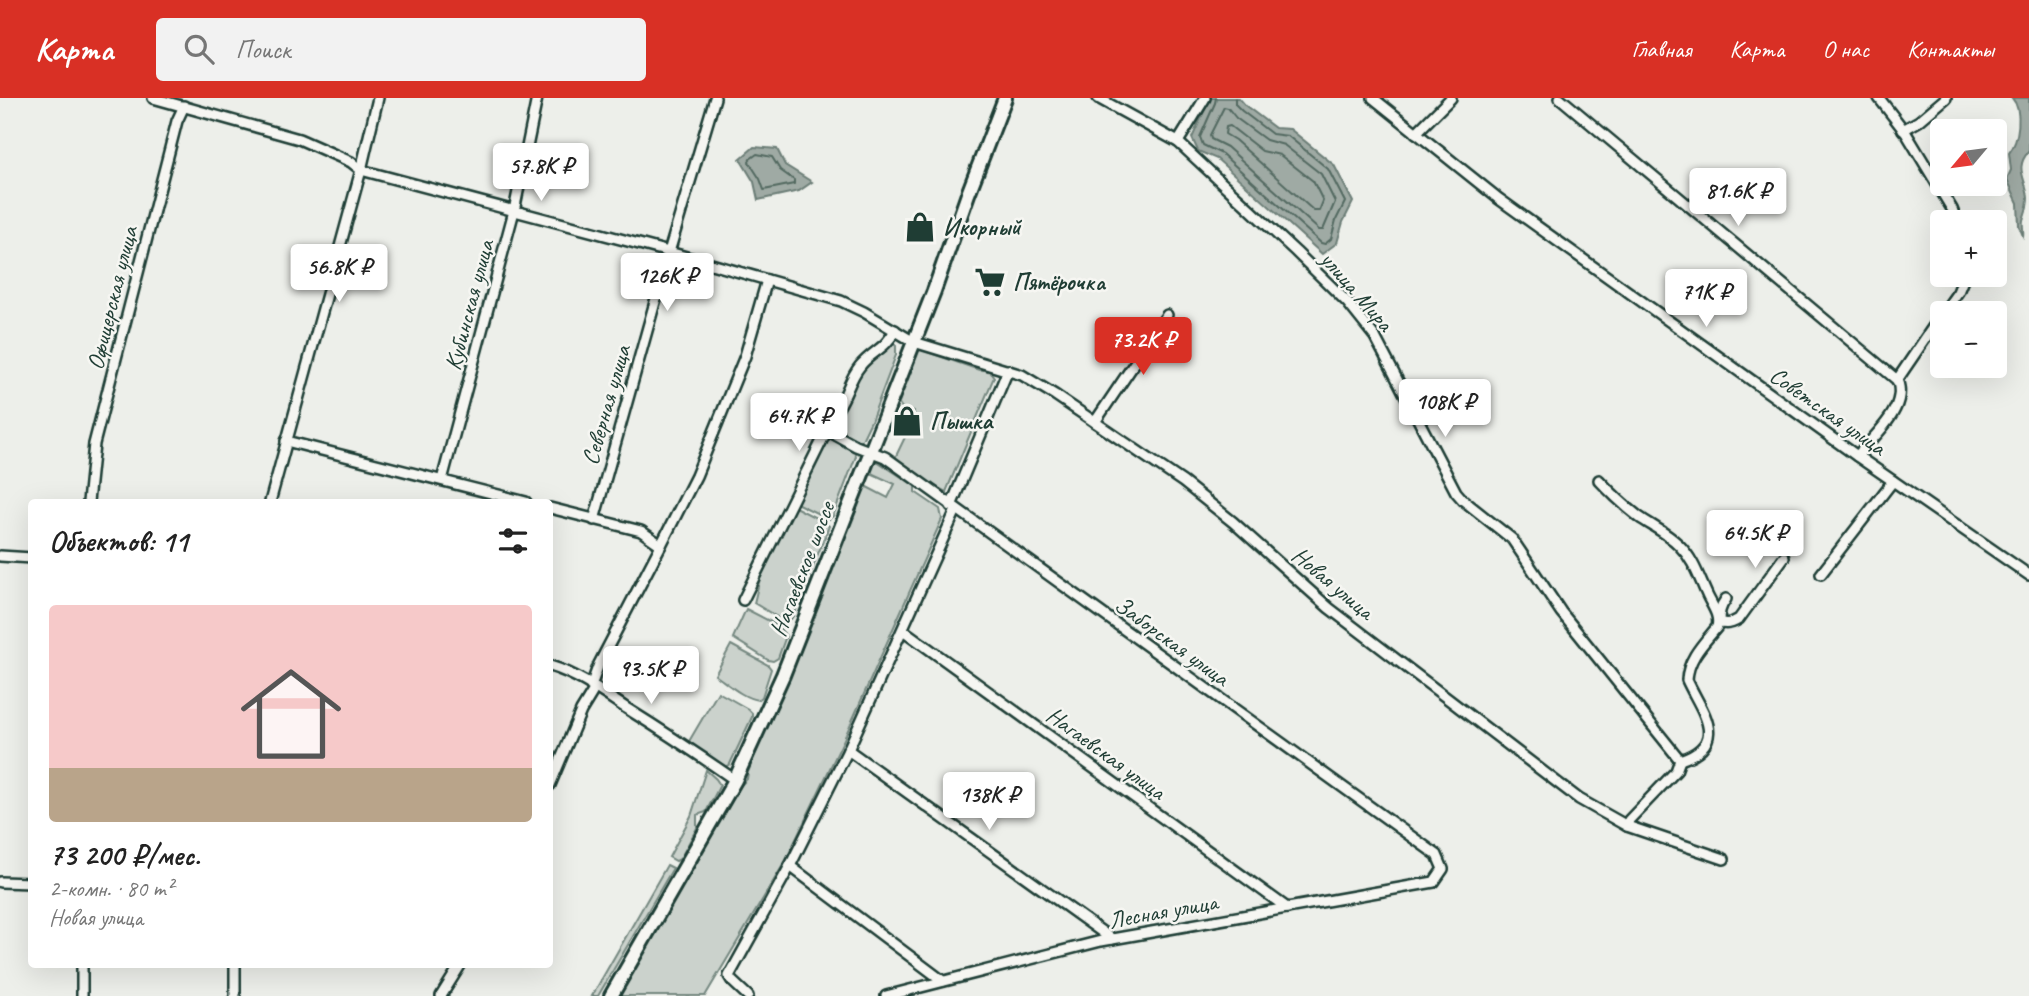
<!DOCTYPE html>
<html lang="ru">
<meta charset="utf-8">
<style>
body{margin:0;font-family:Caveat,sans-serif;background:#f2f2f2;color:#222;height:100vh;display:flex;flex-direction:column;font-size:26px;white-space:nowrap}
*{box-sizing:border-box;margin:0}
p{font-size:23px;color:#767676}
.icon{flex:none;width:38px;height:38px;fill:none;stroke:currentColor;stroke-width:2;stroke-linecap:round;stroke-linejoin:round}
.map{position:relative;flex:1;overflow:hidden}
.panel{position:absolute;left:28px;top:401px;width:525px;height:469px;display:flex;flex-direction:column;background:#fff;border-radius:7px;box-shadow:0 7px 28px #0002}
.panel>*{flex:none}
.needle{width:46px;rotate:241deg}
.tools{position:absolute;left:1930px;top:21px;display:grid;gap:14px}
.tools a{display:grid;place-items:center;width:77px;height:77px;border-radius:7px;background:#fff;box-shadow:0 7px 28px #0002;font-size:35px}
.price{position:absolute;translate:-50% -60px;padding:0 16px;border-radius:7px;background:#fff;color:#222;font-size:23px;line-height:46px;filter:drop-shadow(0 2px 4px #0008)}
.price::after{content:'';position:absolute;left:50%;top:42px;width:21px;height:16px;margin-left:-10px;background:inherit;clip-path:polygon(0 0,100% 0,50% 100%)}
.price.selected{background:#d93025;color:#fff}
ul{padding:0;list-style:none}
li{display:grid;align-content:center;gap:14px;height:371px;padding:0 21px}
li+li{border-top:2px solid #e0e0e0}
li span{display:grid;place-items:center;height:217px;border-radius:7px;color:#555}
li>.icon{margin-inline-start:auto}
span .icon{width:126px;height:126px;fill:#fffc;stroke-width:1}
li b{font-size:30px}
h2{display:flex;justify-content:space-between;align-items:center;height:84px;padding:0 21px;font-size:30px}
header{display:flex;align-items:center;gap:42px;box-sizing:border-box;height:98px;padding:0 35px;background:#d93025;color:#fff}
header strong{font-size:33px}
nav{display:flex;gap:38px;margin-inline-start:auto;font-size:24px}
.search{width:490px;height:63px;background:#f2f2f2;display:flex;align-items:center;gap:18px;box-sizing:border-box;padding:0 24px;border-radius:7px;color:#767676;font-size:26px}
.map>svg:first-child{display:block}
.green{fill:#cbd2cc;stroke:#758880;stroke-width:2}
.water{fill:#9faaa4;stroke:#6c7e77;stroke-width:2}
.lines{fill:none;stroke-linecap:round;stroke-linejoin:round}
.shore{stroke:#526961;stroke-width:2}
.street-casing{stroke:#1f3d34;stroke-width:14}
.secondary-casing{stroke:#1f3d34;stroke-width:18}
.street{stroke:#f6f6f2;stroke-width:9}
.secondary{stroke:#f6f6f2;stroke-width:12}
.labels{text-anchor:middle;stroke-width:5;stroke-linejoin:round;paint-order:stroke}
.poi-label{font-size:24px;font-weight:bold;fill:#1f3d34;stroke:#f6f6f2;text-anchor:start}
.street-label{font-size:24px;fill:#1f3d34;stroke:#f6f6f2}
</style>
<header>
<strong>Карта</strong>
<div class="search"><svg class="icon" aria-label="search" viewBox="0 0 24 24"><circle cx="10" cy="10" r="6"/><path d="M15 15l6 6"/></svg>Поиск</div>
<nav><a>Главная</a><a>Карта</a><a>О нас</a><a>Контакты</a></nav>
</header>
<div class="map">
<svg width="2029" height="898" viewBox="0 0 2029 898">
<rect width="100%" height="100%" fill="#edefea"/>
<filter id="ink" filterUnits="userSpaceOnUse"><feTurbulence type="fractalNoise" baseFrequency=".0143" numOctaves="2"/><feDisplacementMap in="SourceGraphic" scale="14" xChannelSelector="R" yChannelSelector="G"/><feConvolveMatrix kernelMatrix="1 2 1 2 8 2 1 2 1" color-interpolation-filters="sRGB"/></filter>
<g filter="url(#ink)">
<g class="green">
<polygon points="893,244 896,247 896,257 871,323 860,346 831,331 854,282 874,258"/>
<polygon points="919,251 979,272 988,271 994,279 946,394 916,378 895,360 906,337 911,337 914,314 902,310 898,304 915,254"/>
<polygon points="827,339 854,352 856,358 833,418 829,421 794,404"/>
<polygon points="877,363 915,388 915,394 940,411 942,421 844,641 786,762 705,898 619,898 741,687 747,681 748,674 865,388 888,400 895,386 871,375 871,366"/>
<polygon points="793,408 826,425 829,428 794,517 791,521 782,522 754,505 761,476"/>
<polygon points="746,511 777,527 786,538 778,560 773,563 768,562 733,540"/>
<path d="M731 547 768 567 771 571 762 599 758 602C743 600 728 586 715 577Z"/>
<polygon points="718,594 748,611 752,615 752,619 730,666 723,670 688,645"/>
<polygon points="706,672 716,681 720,687 706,714 697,717 697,730 680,761 676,763 669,759 691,718"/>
<polygon points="667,767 673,770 598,898 592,898"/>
</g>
<g class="water">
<polygon points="1210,0 1239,0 1246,8 1275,30 1290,31 1334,67 1353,104 1343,124 1337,145 1322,156 1217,61 1198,53 1192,40"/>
<path d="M2012 0H2029V53C2013 71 2027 81 2028 100 2028 109 2025 115 2023 122 2022 127 2024 134 2023 138L2019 128 2018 105 2007 81 2011 72 2009 55C2019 43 2023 12 2012 0Z"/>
<polygon points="754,49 777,51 785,67 812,84 799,93 758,102 754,84 740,61"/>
</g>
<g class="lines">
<g class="shore">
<polyline points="1216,0 1215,5 1200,39 1203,47 1222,56 1321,145 1325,146 1331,141 1336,122 1345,104 1328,71 1288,38 1272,36 1242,13 1235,6 1235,0"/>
<polygon points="1224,9 1228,10 1236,20 1266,42 1284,47 1321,76 1335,104 1323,132 1319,132 1227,49 1211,41 1210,37"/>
<polygon points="1230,28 1262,53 1280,57 1313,83 1323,103 1319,113 1314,113 1235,42 1225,36 1226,29"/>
<polygon points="757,56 772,59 780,72 794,82 794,86 764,92 760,81 749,64 750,61"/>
</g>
<g class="street-casing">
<g id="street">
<polyline points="153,0 299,41 351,64 361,72 669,154 841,203 864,214 914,244 1022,277 1055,297 1183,384 1233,424 1329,510 1579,701 1627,728 1724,761"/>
<polyline points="1098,0 1178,44 1296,154 1347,204 1375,239 1456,394 1463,402 1512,441 1561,514 1680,662 1676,673 1629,722 1627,728"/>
<polyline points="1373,0 1499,101 1857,358 2029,477"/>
<polyline points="1560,0 1897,282"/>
<polyline points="1879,0 1906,35 1952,111 1957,124"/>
<polyline points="1903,32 1919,23 1946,0"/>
<polyline points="1416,35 1451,0"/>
<polyline points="1178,44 1205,0"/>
<polyline points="1943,215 1958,194 1965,177"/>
<polyline points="1095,324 1167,217"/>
<polyline points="827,332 856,348 885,359 1437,757 1443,771 1434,784 1101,843 886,898"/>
<polyline points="286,343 526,404"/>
<path d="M1857 358C1874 338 1909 309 1897 282L1942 216"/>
<polyline points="442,382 514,113 537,0"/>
<path d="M1599 382C1611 395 1625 408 1639 419 1652 428 1667 435 1679 447 1694 462 1699 480 1708 499 1713 509 1720 518 1717 529 1704 545 1688 560 1687 582 1701 613 1731 645 1680 662"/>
<polyline points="88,404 94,346 177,23 184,8"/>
<polyline points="270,404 361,72 378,0"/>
<polyline points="951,408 1008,272"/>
<polyline points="550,410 641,433 661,447 599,566 591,588"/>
<polyline points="594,422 669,154 715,0"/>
<polyline points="661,447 696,378 745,258 767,182"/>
<polyline points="0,458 32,460"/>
<polyline points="1821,476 1893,383"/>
<path d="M1726 501C1720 509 1719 515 1719 524 1726 527 1733 525 1739 521L1784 459"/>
<path d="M743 502 839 308C847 296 850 280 860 268 872 253 886 251 895 232"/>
<polyline points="903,532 1287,810"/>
<path d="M550 568C577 576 602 594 626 610 663 633 699 657 735 682"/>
<polyline points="848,652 1112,841"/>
<polyline points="550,687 581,613 595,590"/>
<polyline points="790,768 943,883"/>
<polyline points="0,784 32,785"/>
<polyline points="82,866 82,898"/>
<polyline points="235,898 235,866"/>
<polyline points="441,898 461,866"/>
<polyline points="748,898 732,883 729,878 790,768 848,652 956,412"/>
</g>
</g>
<g class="secondary-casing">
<polyline id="secondary" points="611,898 735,682 783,577 934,193 968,96 1005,0"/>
</g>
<use href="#street" class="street"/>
<use href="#secondary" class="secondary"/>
</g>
</g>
<defs>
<g id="shop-bare" transform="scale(2.415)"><path d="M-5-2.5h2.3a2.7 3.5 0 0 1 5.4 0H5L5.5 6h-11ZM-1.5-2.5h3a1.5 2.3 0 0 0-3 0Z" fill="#1f3d34" stroke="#f6f6f2" stroke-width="2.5" paint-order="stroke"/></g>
<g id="supermarket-bare" transform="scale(2.415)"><path d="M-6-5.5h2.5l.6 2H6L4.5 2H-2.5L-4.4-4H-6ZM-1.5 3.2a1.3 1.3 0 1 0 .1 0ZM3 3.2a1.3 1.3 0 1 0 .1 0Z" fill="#1f3d34" stroke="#f6f6f2" stroke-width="2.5" paint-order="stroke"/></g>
</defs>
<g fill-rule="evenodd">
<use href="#shop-bare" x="920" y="129"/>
<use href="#supermarket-bare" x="990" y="184"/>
<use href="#shop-bare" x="907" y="323"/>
</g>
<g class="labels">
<g class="poi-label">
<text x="943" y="137">Икорный</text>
<text x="1013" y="192">Пятёрочка</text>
<text x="930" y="331">Пышка</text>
</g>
<g class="street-label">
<text transform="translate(1357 193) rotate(49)" y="8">улица Мира</text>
<text transform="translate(112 200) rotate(-76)" y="8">Офицерская улица</text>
<text transform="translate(469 207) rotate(-75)" y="8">Кубинская улица</text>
<text transform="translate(606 307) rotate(-74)" y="8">Северная улица</text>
<text transform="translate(1828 313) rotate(35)" y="8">Советская улица</text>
<text transform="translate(802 471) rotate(-69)" y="8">Нагаевское шоссе</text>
<text transform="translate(1333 485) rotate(40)" y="8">Новая улица</text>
<text transform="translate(1172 543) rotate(36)" y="8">Заборская улица</text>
<text transform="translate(1106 655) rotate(36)" y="8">Нагаевская улица</text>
<text transform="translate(1163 813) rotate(-10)" y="8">Лесная улица</text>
</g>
</g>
</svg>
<div class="tools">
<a><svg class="needle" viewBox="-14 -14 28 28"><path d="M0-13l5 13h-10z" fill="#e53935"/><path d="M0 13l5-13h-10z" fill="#767676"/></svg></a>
<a>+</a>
<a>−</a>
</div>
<b class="price" style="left:541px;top:105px">57.8K ₽</b>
<b class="price" style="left:1738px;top:130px">81.6K ₽</b>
<b class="price" style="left:339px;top:206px">56.8K ₽</b>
<b class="price" style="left:667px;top:215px">126K ₽</b>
<b class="price" style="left:1706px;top:231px">71K ₽</b>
<b class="price selected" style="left:1143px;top:279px">73.2K ₽</b>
<b class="price" style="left:1445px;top:341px">108K ₽</b>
<b class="price" style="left:799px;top:355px">64.7K ₽</b>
<b class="price" style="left:1755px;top:472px">64.5K ₽</b>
<b class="price" style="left:651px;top:608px">93.5K ₽</b>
<b class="price" style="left:989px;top:734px">138K ₽</b>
<section class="panel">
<h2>Объектов: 11<svg class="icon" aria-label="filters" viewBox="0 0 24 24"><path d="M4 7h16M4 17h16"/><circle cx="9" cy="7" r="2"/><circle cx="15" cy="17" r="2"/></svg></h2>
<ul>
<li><span style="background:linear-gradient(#f6c9c9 75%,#b9a48a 0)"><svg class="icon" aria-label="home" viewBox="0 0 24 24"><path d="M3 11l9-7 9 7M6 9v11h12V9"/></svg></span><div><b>73 200 ₽/мес.</b><p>2-комн. · 80 m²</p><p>Новая улица</p></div></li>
</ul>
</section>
</div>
